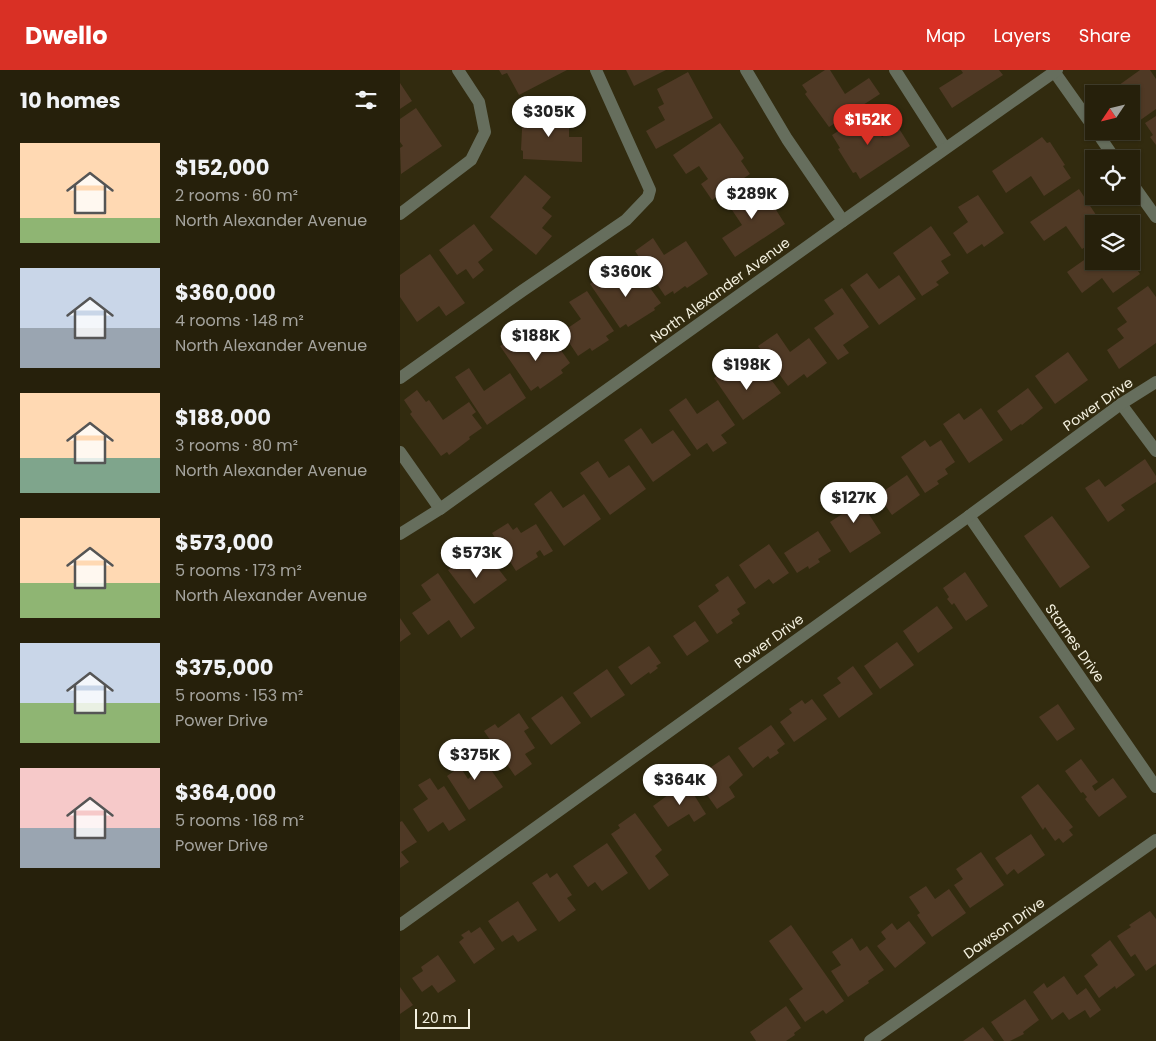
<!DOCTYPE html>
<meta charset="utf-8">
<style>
body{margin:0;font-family:Poppins,sans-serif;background:#2e2814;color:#f1f3f6;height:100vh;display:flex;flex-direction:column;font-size:19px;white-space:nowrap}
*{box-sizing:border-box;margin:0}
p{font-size:16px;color:#a4a39d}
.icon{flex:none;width:28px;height:28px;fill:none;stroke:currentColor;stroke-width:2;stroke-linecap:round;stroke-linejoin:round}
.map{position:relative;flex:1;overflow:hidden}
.drawer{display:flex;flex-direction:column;background:#26200b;width:400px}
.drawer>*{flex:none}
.needle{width:32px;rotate:235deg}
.tools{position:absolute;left:685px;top:15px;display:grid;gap:10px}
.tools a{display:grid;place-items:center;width:55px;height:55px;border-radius:0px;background:#26200b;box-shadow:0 1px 4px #0004,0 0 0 1px #423e2c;font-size:25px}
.scale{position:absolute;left:15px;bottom:12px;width:55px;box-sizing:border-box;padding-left:5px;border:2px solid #f3f0df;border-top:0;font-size:14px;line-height:18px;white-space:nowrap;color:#f3f0df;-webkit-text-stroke:4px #322b0f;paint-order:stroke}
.price{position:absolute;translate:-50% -42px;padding:0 11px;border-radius:18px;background:#fff;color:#222;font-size:16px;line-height:32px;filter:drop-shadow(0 1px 2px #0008)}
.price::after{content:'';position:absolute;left:50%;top:30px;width:15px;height:11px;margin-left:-8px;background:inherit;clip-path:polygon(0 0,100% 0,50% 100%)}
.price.current{background:#d93025;color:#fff}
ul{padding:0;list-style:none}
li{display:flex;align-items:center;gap:15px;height:125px;padding:0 20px}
li span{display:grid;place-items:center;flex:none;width:140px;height:100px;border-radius:0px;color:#555}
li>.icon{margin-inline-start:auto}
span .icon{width:60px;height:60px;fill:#fffc;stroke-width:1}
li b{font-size:21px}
h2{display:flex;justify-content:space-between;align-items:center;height:60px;padding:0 20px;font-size:21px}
header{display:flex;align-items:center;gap:30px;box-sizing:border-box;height:70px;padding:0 25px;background:#d93025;color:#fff}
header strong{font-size:24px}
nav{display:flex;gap:28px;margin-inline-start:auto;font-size:18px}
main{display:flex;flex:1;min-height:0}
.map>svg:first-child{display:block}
.building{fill:#4f3925}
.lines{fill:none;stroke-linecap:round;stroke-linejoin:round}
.minor{stroke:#666e5d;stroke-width:12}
.labels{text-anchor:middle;stroke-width:4.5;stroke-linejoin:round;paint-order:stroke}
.street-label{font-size:14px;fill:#f3f0df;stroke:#322b0f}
</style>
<header>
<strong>Dwello</strong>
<nav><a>Map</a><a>Layers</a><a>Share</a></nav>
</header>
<main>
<section class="drawer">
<h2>10 homes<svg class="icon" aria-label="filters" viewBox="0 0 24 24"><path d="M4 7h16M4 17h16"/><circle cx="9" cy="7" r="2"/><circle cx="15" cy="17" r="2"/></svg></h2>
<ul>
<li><span style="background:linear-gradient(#ffd9b3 75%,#8fb573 0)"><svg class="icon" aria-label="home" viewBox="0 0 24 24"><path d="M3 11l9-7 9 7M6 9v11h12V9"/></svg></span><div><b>$152,000</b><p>2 rooms · 60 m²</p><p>North Alexander Avenue</p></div></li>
<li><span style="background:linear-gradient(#c9d6e8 60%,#9aa5b1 0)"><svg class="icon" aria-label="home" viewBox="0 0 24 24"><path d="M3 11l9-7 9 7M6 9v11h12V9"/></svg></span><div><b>$360,000</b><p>4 rooms · 148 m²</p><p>North Alexander Avenue</p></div></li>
<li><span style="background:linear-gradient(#ffd9b3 65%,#7fa58c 0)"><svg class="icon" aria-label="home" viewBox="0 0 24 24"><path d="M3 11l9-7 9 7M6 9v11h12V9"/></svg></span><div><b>$188,000</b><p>3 rooms · 80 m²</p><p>North Alexander Avenue</p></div></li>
<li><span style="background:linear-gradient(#ffd9b3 65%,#8fb573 0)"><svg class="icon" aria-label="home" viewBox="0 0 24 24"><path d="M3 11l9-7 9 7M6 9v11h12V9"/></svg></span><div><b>$573,000</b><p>5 rooms · 173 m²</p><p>North Alexander Avenue</p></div></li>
<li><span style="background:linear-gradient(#c9d6e8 60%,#8fb573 0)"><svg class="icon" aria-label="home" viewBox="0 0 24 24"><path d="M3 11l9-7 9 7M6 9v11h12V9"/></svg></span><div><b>$375,000</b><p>5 rooms · 153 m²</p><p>Power Drive</p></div></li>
<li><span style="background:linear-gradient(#f6c9c9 60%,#9aa5b1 0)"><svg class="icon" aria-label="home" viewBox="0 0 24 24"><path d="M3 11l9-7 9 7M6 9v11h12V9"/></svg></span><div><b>$364,000</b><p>5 rooms · 168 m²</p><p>Power Drive</p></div></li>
</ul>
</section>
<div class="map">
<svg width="756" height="971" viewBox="0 0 756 971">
<rect width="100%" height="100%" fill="#322b0f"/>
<g class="building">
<polygon points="99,0 167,0 119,25 107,3 102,5"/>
<polygon points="226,0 266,0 234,16"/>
<polygon points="425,0 430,0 445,24 469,8 480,24 429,57 405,24 407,22 402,15"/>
<polygon points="561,0 599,0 603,5 552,38 539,18 563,3"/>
<polygon points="740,0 750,0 756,9 756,39 739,51 731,40 731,24 720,24 715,18"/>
<polygon points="288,2 313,48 256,79 246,61 265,50 258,37 264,34 257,19"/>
<polygon points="0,13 12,31 0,39"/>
<polygon points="16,38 42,76 1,104 0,78 3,76 0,72 0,49"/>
<polygon points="123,39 156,41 156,48 169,48 169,67 182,67 182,92 123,89 123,81 121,80"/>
<polygon points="467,43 482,67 498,57 510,76 460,109 456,102 453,103 438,79 440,78 432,65"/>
<polygon points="756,46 756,75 750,67 753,65 745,53"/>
<polygon points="320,53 344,88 341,91 350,104 312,130 301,114 308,109 299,96 286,104 273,85"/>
<polygon points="642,67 647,73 650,72 665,95 663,96 671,108 644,126 631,106 606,123 592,101"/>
<polygon points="125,105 151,127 142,138 152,146 142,158 152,166 136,185 90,147"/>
<polygon points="359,113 385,154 335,187 322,168 342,155 328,134"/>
<polygon points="679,119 702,154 694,154 694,172 682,179 666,156 644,171 630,152"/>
<polygon points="578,125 604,163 584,177 582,174 567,184 553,163 568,152 558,137"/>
<polygon points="74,154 93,180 78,192 84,200 73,209 66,199 57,205 39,180"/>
<polygon points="531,156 551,185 541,191 549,203 536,212 539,215 522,226 493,183"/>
<polygon points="253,168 264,185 286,171 308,204 287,218 285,216 274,224 273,221 265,226 235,181"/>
<polygon points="694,183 694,191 731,191 740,204 713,223 702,208 682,223 667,202"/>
<polygon points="30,184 65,233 46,246 39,236 17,252 0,227 0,205"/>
<polygon points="206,202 212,210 223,202 231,214 242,207 261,233 254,238 255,240 228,257 226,254 220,258 190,214"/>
<polygon points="467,203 479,219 499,205 516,229 479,255 450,215"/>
<polygon points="748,216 756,227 756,273 719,299 707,280 724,268 717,259 727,252 717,238"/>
<polygon points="442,218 469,257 443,275 449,283 438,290 414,258 434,244 424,230"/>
<polygon points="187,221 214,261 206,266 209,270 192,281 190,278 178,286 162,262 181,249 169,232"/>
<polygon points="377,263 390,282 409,268 427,293 407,308 404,304 388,316 358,276"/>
<polygon points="118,264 132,284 153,269 170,293 161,300 163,303 140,319 138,316 131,321 100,276"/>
<polygon points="668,282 688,310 655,334 635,306"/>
<polygon points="331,296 344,314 364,300 381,323 343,350 314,308"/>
<polygon points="69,298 84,321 110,303 126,328 87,355 55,307"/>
<polygon points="628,318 643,338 622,355 621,354 611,361 597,341"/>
<polygon points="17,320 26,332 29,330 43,350 69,332 76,342 72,345 82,358 69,367 70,369 49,385 47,382 41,386 10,344 12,342 4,330"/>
<polygon points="286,328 297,344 318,330 335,355 321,365 327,373 313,382 307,373 297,380 269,340"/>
<polygon points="581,338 603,370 569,393 543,354 559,343 564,350"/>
<polygon points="241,358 252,374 273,360 291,385 253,412 224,370"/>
<polygon points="525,370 530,377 541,370 555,392 545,399 548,404 537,411 539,414 525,423 501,387"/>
<polygon points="745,389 756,406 756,412 721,435 725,440 708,452 685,418 699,409 705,417"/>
<polygon points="198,391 209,408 229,395 246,419 210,445 180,403"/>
<polygon points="507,405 520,425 492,445 478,425"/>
<polygon points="448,418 457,431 449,437 452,442 463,435 481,463 450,483 430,452 445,442 436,427"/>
<polygon points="151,421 163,438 184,424 201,449 164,476 134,434"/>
<polygon points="652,446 690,497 660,518 624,466"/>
<polygon points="108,453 113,460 117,457 121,463 136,454 153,481 144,486 140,480 136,483 138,487 116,501 92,463"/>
<polygon points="418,461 431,481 418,489 420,492 409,499 408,496 397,503 384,483"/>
<polygon points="369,474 389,503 373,514 369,509 355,519 339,495"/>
<polygon points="66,486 78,503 87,496 84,492 90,488 107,510 74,534 48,500"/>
<polygon points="565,502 588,536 566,551 554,533 552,535 547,529 549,527 543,518"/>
<polygon points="38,503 75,558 61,568 49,550 28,565 12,543 31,530 21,515"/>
<polygon points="328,506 346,533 337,539 340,544 331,550 333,553 317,564 298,536 319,521 315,515"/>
<polygon points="537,536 553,558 518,583 503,561"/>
<polygon points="0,548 11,564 0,572"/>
<polygon points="295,551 309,571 287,586 273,566"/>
<polygon points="497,572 514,595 480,619 464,596"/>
<polygon points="249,576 261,593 256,596 258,598 250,604 249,602 231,615 218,597"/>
<polygon points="453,596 473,624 439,648 423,625 441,613 437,608"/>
<polygon points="207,599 225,625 191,648 173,623"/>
<polygon points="162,626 181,653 151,675 131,648"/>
<polygon points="412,629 427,649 394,672 380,652 392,643 389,639 402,630 405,634"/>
<polygon points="658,634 675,659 657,671 639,647"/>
<polygon points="119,643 129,658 124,661 135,678 125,684 132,694 115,706 84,661 95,654 98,658"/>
<polygon points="371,655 385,674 377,680 379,683 370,689 368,686 353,698 338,678"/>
<polygon points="77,680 103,717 69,740 47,706 60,697 68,709 74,704 63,689"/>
<polygon points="329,685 343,705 329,717 335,727 317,739 295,708"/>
<polygon points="681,689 698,712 692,716 695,721 713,708 727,727 699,747 685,729 687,727 683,722 681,723 665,701"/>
<polygon points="30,708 38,720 44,716 66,750 49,761 43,752 28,762 13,739 28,729 18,715"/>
<polygon points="286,712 306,744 294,752 289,744 268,757 253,736"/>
<polygon points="638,714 673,757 669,760 673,765 663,773 659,768 655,771 645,757 643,760 621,727"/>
<polygon points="235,743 262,780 255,786 269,805 249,820 211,764 220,758 218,755"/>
<polygon points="2,751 17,772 1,782 9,792 0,798 0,752"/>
<polygon points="631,764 645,785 618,804 614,799 607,805 595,788"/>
<polygon points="207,773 228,803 202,821 195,812 188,817 173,796"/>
<polygon points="581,782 604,815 570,838 554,815 563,809 556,799"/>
<polygon points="147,803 150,808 157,803 172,825 167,828 176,840 159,852 132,813"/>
<polygon points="526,816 535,829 549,819 566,843 532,867 517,845 520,843 509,827"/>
<polygon points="118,831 137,860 118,872 113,865 102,872 88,851"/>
<polygon points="750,841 756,849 756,894 746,901 735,884 731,887 717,866 731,857 729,855"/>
<polygon points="509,851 526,873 495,898 477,876 486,869 481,862 492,853 497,860"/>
<polygon points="391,855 444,931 426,944 423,940 405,952 389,929 403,919 369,871"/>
<polygon points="80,857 95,879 74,894 59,872 64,868 61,865 69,860 71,863"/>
<polygon points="452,868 460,881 467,876 484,900 468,911 469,913 448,927 431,901 441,895 432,882"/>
<polygon points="710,870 735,905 716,919 715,916 699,928 684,906 698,895 691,885"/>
<polygon points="38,885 56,911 38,923 32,915 22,922 12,908 23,901 21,897"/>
<polygon points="664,906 677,925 686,918 701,940 690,948 685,940 669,950 663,942 652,950 633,922 644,913 647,918"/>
<polygon points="0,917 13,935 0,944"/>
<polygon points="625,929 639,950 623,962 624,964 610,971 604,971 591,952"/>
<polygon points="386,936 401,958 394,963 395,965 386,971 356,971 350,962"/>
<polygon points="583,957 594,971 563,971"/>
</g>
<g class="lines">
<g class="minor">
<polyline points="346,0 387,69 443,151"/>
<polyline points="495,0 545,78"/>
<polyline points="653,0 694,58"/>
<polyline points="696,61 715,89"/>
<polyline points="731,112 756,147"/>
<polyline points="0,144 71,90 85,62 79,32 58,0"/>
<polyline points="0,308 122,221 226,150 248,127 250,120 196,0"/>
<polyline points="721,334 756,381"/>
<polyline points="0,382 40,439"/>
<polyline points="569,446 756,717"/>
<polyline points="0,464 40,439 443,151 657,0"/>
<polyline points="0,855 569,446 721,334 756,312"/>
<polyline points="470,971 756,770"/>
</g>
</g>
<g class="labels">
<g class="street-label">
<text transform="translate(320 220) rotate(-36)" y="5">North Alexander Avenue</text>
<text transform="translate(698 334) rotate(-35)" y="5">Power Drive</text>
<text transform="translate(369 571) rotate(-36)" y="5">Power Drive</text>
<text transform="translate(675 573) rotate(55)" y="5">Starnes Drive</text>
<text transform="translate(604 858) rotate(-35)" y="5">Dawson Drive</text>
</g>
</g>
</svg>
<div class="tools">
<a><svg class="needle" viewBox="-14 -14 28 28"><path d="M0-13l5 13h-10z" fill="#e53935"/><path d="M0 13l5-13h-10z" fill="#a4a39d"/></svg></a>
<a><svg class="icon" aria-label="locate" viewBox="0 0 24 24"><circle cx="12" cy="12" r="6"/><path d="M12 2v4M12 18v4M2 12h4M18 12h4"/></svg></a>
<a><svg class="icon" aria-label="layers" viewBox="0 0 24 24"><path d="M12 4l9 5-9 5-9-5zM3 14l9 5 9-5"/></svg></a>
</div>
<div class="scale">20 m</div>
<b class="price" style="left:149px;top:68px">$305K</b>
<b class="price current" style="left:468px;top:76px">$152K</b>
<b class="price" style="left:352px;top:150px">$289K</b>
<b class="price" style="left:226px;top:228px">$360K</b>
<b class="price" style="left:136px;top:292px">$188K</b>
<b class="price" style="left:347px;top:321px">$198K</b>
<b class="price" style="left:454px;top:454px">$127K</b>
<b class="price" style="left:77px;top:509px">$573K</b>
<b class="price" style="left:75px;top:711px">$375K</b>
<b class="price" style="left:280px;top:736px">$364K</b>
</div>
</main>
